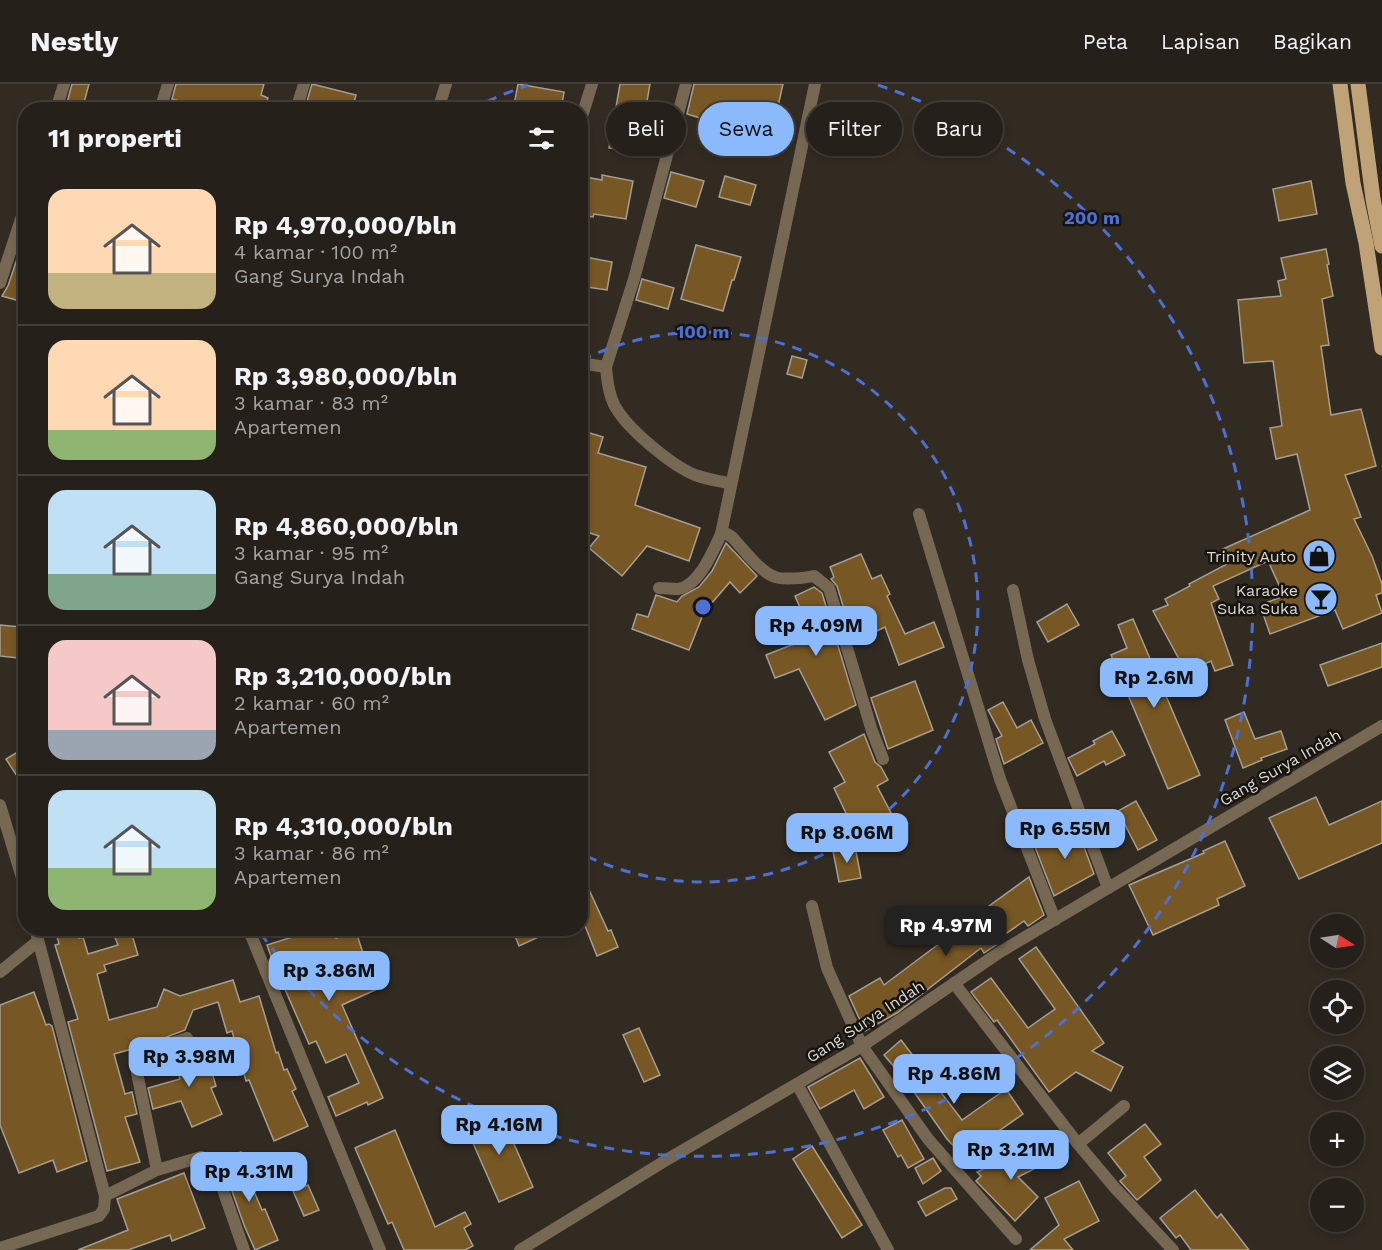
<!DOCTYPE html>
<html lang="id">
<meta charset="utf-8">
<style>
body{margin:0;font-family:"Work Sans",sans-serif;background:#322d27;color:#f1f3f6;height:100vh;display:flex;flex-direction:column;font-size:22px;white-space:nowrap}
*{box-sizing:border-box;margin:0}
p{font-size:20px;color:#a4a3a2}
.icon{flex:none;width:33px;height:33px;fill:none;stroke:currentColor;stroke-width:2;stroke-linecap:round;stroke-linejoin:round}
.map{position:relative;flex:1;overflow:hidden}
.side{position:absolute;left:18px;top:18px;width:570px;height:834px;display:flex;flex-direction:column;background:#26201a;border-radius:24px;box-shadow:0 3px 9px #0003,0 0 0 2px #423e39}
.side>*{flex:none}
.top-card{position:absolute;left:606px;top:18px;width:570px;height:54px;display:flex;gap:12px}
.needle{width:39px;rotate:102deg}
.controls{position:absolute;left:1310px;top:830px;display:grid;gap:12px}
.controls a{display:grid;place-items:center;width:54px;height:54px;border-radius:50%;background:#26201a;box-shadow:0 3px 9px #0003,0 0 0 2px #423e39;font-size:30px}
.price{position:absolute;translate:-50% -51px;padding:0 14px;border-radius:12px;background:#8abafc;color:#111;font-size:20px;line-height:39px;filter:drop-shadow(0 2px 3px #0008)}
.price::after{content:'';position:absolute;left:50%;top:36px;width:18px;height:14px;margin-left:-9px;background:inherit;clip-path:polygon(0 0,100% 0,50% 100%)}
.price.on{background:#222;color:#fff}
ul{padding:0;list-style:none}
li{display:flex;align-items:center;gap:18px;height:150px;padding:0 30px}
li+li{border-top:2px solid #423e39}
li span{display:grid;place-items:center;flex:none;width:168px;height:120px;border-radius:18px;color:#555}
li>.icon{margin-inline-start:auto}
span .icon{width:72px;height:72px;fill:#fffc;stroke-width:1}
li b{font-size:26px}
h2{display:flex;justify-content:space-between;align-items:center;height:72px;padding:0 30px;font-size:26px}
.pill{padding:0 21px;border-radius:27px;background:#26201a;box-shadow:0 3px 9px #0003,0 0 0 2px #423e39;font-size:21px;line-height:54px}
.pill.on{background:#8abafc;color:#111}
header{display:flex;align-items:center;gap:36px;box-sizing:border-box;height:84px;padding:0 30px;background:#26201a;border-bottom:2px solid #423e39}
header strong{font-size:28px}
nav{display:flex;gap:33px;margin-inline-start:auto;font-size:21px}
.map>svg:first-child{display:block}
.building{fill:#775723;stroke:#a69e93;stroke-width:1.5}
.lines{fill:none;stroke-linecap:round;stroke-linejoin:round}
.minor{stroke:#766853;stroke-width:12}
.primary{stroke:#c0a277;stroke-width:15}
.ring{fill:none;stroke:#4d70d6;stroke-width:3;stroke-dasharray:10 8}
.labels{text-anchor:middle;stroke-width:5;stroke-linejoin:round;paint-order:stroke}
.poi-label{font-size:16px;fill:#dcd7d1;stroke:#171410;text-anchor:end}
.street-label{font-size:16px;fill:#dcd7d1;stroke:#171410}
.centre{fill:#4d70d6;stroke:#171410;stroke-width:3}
.ring-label{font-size:18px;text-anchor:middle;font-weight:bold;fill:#4d70d6;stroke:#171410;stroke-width:5;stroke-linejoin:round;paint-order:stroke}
</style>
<header>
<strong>Nestly</strong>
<nav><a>Peta</a><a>Lapisan</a><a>Bagikan</a></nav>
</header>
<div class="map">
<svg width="1382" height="1166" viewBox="0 0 1382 1166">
<rect width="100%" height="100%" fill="#322b22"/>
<g class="building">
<polygon points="72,0 89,0 82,26 65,26"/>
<polygon points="176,0 264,0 261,11 268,14 265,26 210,26 172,15"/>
<polygon points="312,0 356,11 352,26 305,24"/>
<polygon points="518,0 564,8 561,26 513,26"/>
<polygon points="620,0 650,0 638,69 609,64"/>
<polygon points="694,0 783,0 774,40 734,28 730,43 687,30"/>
<polygon points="671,88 704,97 696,123 664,114"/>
<polygon points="602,91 633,97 626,135 594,130 593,133 580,131 580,92 602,96"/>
<polygon points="725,92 756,101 750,121 719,113"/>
<polygon points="1311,97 1317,130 1279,137 1273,105"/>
<polygon points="26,148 26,210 23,218 2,212 8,202"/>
<polygon points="696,161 741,173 734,196 732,196 723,227 681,215"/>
<polygon points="1326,165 1329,180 1327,181 1333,212 1322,215 1329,261 1321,262 1331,331 1361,325 1376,382 1345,391 1361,433 1354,435 1372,472 1382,500 1382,509 1376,511 1382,529 1343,545 1335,526 1270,550 1260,521 1284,512 1268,477 1213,502 1219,515 1211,519 1233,581 1215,587 1211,577 1186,588 1153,527 1168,521 1165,515 1190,502 1189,500 1229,479 1223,465 1310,426 1297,370 1276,375 1270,344 1282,342 1273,277 1244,279 1238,216 1281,212 1278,197 1286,195 1281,174"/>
<polygon points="580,172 612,178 607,206 580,202"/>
<polygon points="642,195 674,204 668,225 636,216"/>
<polygon points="792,272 807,276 802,294 787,290"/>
<polygon points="580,346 603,353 598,369 646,383 635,421 700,444 689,477 647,462 622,492 589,464 599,452 580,446"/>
<polygon points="726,459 757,492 740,509 730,498 704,528 689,566 632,545 637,530 648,533 656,511 677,518 682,512 699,503 712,487"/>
<polygon points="861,470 872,495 881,491 890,510 887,512 905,550 934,538 944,563 899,581 885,543 854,558 837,502 831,495 834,493 830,483"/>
<polygon points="814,503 822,509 856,621 825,636 799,585 775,594 766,571 799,558 791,541 805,535 795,512"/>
<polygon points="1067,520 1079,541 1048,558 1037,538"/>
<polygon points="1133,535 1200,691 1168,705 1111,571 1127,564 1118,541"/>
<polygon points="0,541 21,543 18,574 0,572"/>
<polygon points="1382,559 1382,583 1328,602 1320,581"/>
<polygon points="915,597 933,646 888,665 871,614"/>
<polygon points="1003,618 1017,644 1031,636 1043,659 1004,680 996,655 1002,652 988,626"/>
<polygon points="1244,628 1255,655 1281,647 1287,665 1261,674 1262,676 1243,684 1225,636"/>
<polygon points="1112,647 1125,671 1106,681 1104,677 1077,692 1068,674 1095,660 1093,657"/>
<polygon points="864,650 875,678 881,683 888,696 877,702 891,729 855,748 834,704 845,698 829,668"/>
<polygon points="26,663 26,706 6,675"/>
<polygon points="1316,713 1329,741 1382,717 1382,759 1299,795 1269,734"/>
<polygon points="1136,717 1157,756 1138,766 1118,727"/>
<polygon points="1076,741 1094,790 1054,812 1035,763"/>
<polygon points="1225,757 1245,802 1217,815 1219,821 1153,851 1129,801 1204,769 1203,767"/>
<polygon points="855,762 861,794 839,798 833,767"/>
<polygon points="580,786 608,847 611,846 618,863 597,872 580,829"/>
<polygon points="1029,793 1044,831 1028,842 1024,837 997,856 999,859 984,869 981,864 897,929 865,947 849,912 880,894 884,901 960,844 965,852 991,833 985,825"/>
<polygon points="55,844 76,844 79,854 83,853 88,870 118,861 111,844 130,844 138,871 104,881 106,887 97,890 109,936 157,923 164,905 180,912 233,896 240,918 259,912 276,969 278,968 284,986 287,985 296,1005 292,1007 308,1042 274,1057 249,996 246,997 232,947 227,949 218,918 193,926 185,946 146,961 114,970 125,1010 132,1008 137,1030 125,1033 140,1078 107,1087 68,938 78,935 55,861 59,860"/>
<polygon points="321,844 333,844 336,854 356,848 363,869 359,870 375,906 342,921 383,1014 368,1021 367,1018 336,1032 328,1013 359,999 346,970 326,979 316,957 309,960 273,878 267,861"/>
<polygon points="512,844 558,844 519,862"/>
<polygon points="1036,863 1104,959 1092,967 1123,983 1111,1007 1076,988 1049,1008 997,936 994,938 971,908 991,894 1028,944 1055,925 1019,875"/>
<polygon points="34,908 46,941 49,940 52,942 87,1077 57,1088 53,1076 19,1089 0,1041 0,921"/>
<polygon points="639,944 660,991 644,998 623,951"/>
<polygon points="901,956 962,1036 1006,1005 1023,1030 963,1072 947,1055 907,998 884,971"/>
<polygon points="200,961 207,986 211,985 216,1002 211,1004 222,1030 192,1043 181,1017 153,1025 148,1004 180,995 172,968 177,966 176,968"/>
<polygon points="860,974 884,1013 864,1025 854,1006 820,1025 808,1003"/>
<polygon points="499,1026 533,1103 499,1118 465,1041"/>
<polygon points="902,1036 924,1075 908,1084 901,1071 898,1073 883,1046"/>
<polygon points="1145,1040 1161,1060 1144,1073 1161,1096 1137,1116 1120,1097 1126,1092 1108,1069"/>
<polygon points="395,1046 435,1143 465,1128 471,1140 464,1144 473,1162 465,1166 404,1166 392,1138 388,1140 355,1064"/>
<polygon points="1034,1060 1044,1080 1018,1093 1038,1113 1015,1137 976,1097 981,1092 977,1088"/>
<polygon points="812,1062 862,1141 842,1154 793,1075"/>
<polygon points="241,1068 250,1089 247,1091 262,1126 265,1125 278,1156 255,1166 244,1141 221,1076"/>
<polygon points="933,1074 941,1087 923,1100 915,1084"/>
<polygon points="184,1089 205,1144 172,1157 170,1151 128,1166 78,1166 128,1146 117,1115"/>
<polygon points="1079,1097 1099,1137 1064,1155 1073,1166 1030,1166 1059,1141 1045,1114"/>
<polygon points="308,1101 319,1126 304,1132 293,1107"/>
<polygon points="945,1104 951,1104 957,1115 926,1132 918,1118"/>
<polygon points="1195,1106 1217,1134 1221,1130 1249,1166 1191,1166 1180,1151 1176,1154 1160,1134"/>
</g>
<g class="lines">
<g class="minor">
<path d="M686 0 634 195 606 283C607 296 609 313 616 324 629 346 671 381 695 391 706 395 719 397 731 400"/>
<polyline points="56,26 64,0"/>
<polyline points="160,26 168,0"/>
<polyline points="296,26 304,0"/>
<polyline points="438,26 446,0"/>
<polyline points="580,39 592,0"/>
<polyline points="0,199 26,120"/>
<polyline points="580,279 606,283"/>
<polyline points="919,430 1000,695 1055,836"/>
<polyline points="721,450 815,0"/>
<path d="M659 504C665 504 672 505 678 505 699 502 713 467 721 450H727L732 453C743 465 760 488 775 493 783 496 805 494 814 492L829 504 872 647 883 675"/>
<polyline points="1013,506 1028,576 1045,635 1108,804"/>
<polyline points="0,721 26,807"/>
<polyline points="812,822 827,884 862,962 928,1055 1016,1155"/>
<path d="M35 844 105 1112 157 1086 137 989C142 964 166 962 187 954"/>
<polyline points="248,844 380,1166"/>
<polyline points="0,888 38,857"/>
<polyline points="954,899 1078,1060 1115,1104 1173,1166"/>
<polyline points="797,1000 888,1166"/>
<polyline points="1078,1060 1124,1022"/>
<polyline points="157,1086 201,1073 213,1077 244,1166"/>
<polyline points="0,1164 99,1132 104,1125 105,1112"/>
<polyline points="520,1166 668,1075 862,962 1000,868 1382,642"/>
</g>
<g class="primary">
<polyline points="1340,0 1353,99 1366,159 1382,264"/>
<polyline points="1358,0 1373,115 1382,162"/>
</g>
</g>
<g class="ring">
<path d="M582 276A275 275 0 1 1 582 770"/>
<path d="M471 25A550 550 0 0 1 528 1M878 1A550 550 0 1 1 258 846"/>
</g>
<defs>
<g id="shop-disc" transform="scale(1.725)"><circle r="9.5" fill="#8abafc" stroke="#171410"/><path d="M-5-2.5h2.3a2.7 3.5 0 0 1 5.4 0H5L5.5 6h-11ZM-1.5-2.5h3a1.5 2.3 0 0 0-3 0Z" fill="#111"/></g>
<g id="bar-disc" transform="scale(1.725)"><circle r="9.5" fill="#8abafc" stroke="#171410"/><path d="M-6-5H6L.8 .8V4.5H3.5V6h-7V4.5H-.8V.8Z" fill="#111"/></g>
</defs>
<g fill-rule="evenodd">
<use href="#shop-disc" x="1319" y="472"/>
<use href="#bar-disc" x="1321" y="515"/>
</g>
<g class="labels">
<g class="poi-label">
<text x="1296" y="478">Trinity Auto</text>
<text x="1298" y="512">Karaoke<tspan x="1298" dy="18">Suka Suka</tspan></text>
</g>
<g class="street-label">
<text transform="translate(1280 683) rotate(-30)" y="6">Gang Surya Indah</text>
<text transform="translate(865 937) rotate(-33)" y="6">Gang Surya Indah</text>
</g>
</g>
<circle cx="703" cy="523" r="9" class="centre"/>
<g class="ring-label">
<text x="1092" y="140">200 m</text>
<text x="703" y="254">100 m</text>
</g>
</svg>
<div class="controls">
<a><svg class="needle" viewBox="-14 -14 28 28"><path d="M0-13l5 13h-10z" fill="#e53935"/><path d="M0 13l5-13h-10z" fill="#a4a3a2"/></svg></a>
<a><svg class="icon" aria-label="locate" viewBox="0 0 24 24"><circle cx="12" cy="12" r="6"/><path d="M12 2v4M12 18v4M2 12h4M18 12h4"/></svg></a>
<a><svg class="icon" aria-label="layers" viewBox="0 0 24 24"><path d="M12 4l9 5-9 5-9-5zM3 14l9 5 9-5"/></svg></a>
<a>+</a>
<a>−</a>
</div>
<b class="price" style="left:816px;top:573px">Rp 4.09M</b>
<b class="price" style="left:1154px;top:625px">Rp 2.6M</b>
<b class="price" style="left:1065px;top:776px">Rp 6.55M</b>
<b class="price" style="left:847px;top:780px">Rp 8.06M</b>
<b class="price on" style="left:946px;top:873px">Rp 4.97M</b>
<b class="price" style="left:329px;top:918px">Rp 3.86M</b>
<b class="price" style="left:189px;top:1004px">Rp 3.98M</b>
<b class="price" style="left:954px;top:1021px">Rp 4.86M</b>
<b class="price" style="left:499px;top:1072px">Rp 4.16M</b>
<b class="price" style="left:1011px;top:1097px">Rp 3.21M</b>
<b class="price" style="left:249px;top:1119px">Rp 4.31M</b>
<div class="top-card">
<a class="pill">Beli</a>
<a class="pill on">Sewa</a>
<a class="pill">Filter</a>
<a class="pill">Baru</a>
</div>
<section class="side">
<h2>11 properti<svg class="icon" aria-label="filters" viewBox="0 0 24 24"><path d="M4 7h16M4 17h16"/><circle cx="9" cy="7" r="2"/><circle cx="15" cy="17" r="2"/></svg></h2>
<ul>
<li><span style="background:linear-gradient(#ffd9b3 70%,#c2b280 0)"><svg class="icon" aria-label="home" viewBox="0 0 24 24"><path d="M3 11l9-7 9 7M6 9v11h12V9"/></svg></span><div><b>Rp 4,970,000/bln</b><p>4 kamar · 100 m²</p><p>Gang Surya Indah</p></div></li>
<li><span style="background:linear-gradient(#ffd9b3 75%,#8fb573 0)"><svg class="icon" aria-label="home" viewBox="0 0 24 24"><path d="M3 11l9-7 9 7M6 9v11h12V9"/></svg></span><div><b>Rp 3,980,000/bln</b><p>3 kamar · 83 m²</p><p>Apartemen</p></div></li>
<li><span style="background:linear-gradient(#bfe0f5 70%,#7fa58c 0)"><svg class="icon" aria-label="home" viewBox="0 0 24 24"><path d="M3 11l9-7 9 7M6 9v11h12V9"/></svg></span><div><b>Rp 4,860,000/bln</b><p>3 kamar · 95 m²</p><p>Gang Surya Indah</p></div></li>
<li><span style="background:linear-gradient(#f6c9c9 75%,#9aa5b1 0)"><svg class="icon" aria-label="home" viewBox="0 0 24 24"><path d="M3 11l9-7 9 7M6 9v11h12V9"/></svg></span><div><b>Rp 3,210,000/bln</b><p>2 kamar · 60 m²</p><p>Apartemen</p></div></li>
<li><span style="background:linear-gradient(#bfe0f5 65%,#8fb573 0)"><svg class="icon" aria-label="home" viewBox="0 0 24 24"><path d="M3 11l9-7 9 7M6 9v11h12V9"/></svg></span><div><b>Rp 4,310,000/bln</b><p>3 kamar · 86 m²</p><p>Apartemen</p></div></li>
</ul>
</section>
</div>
